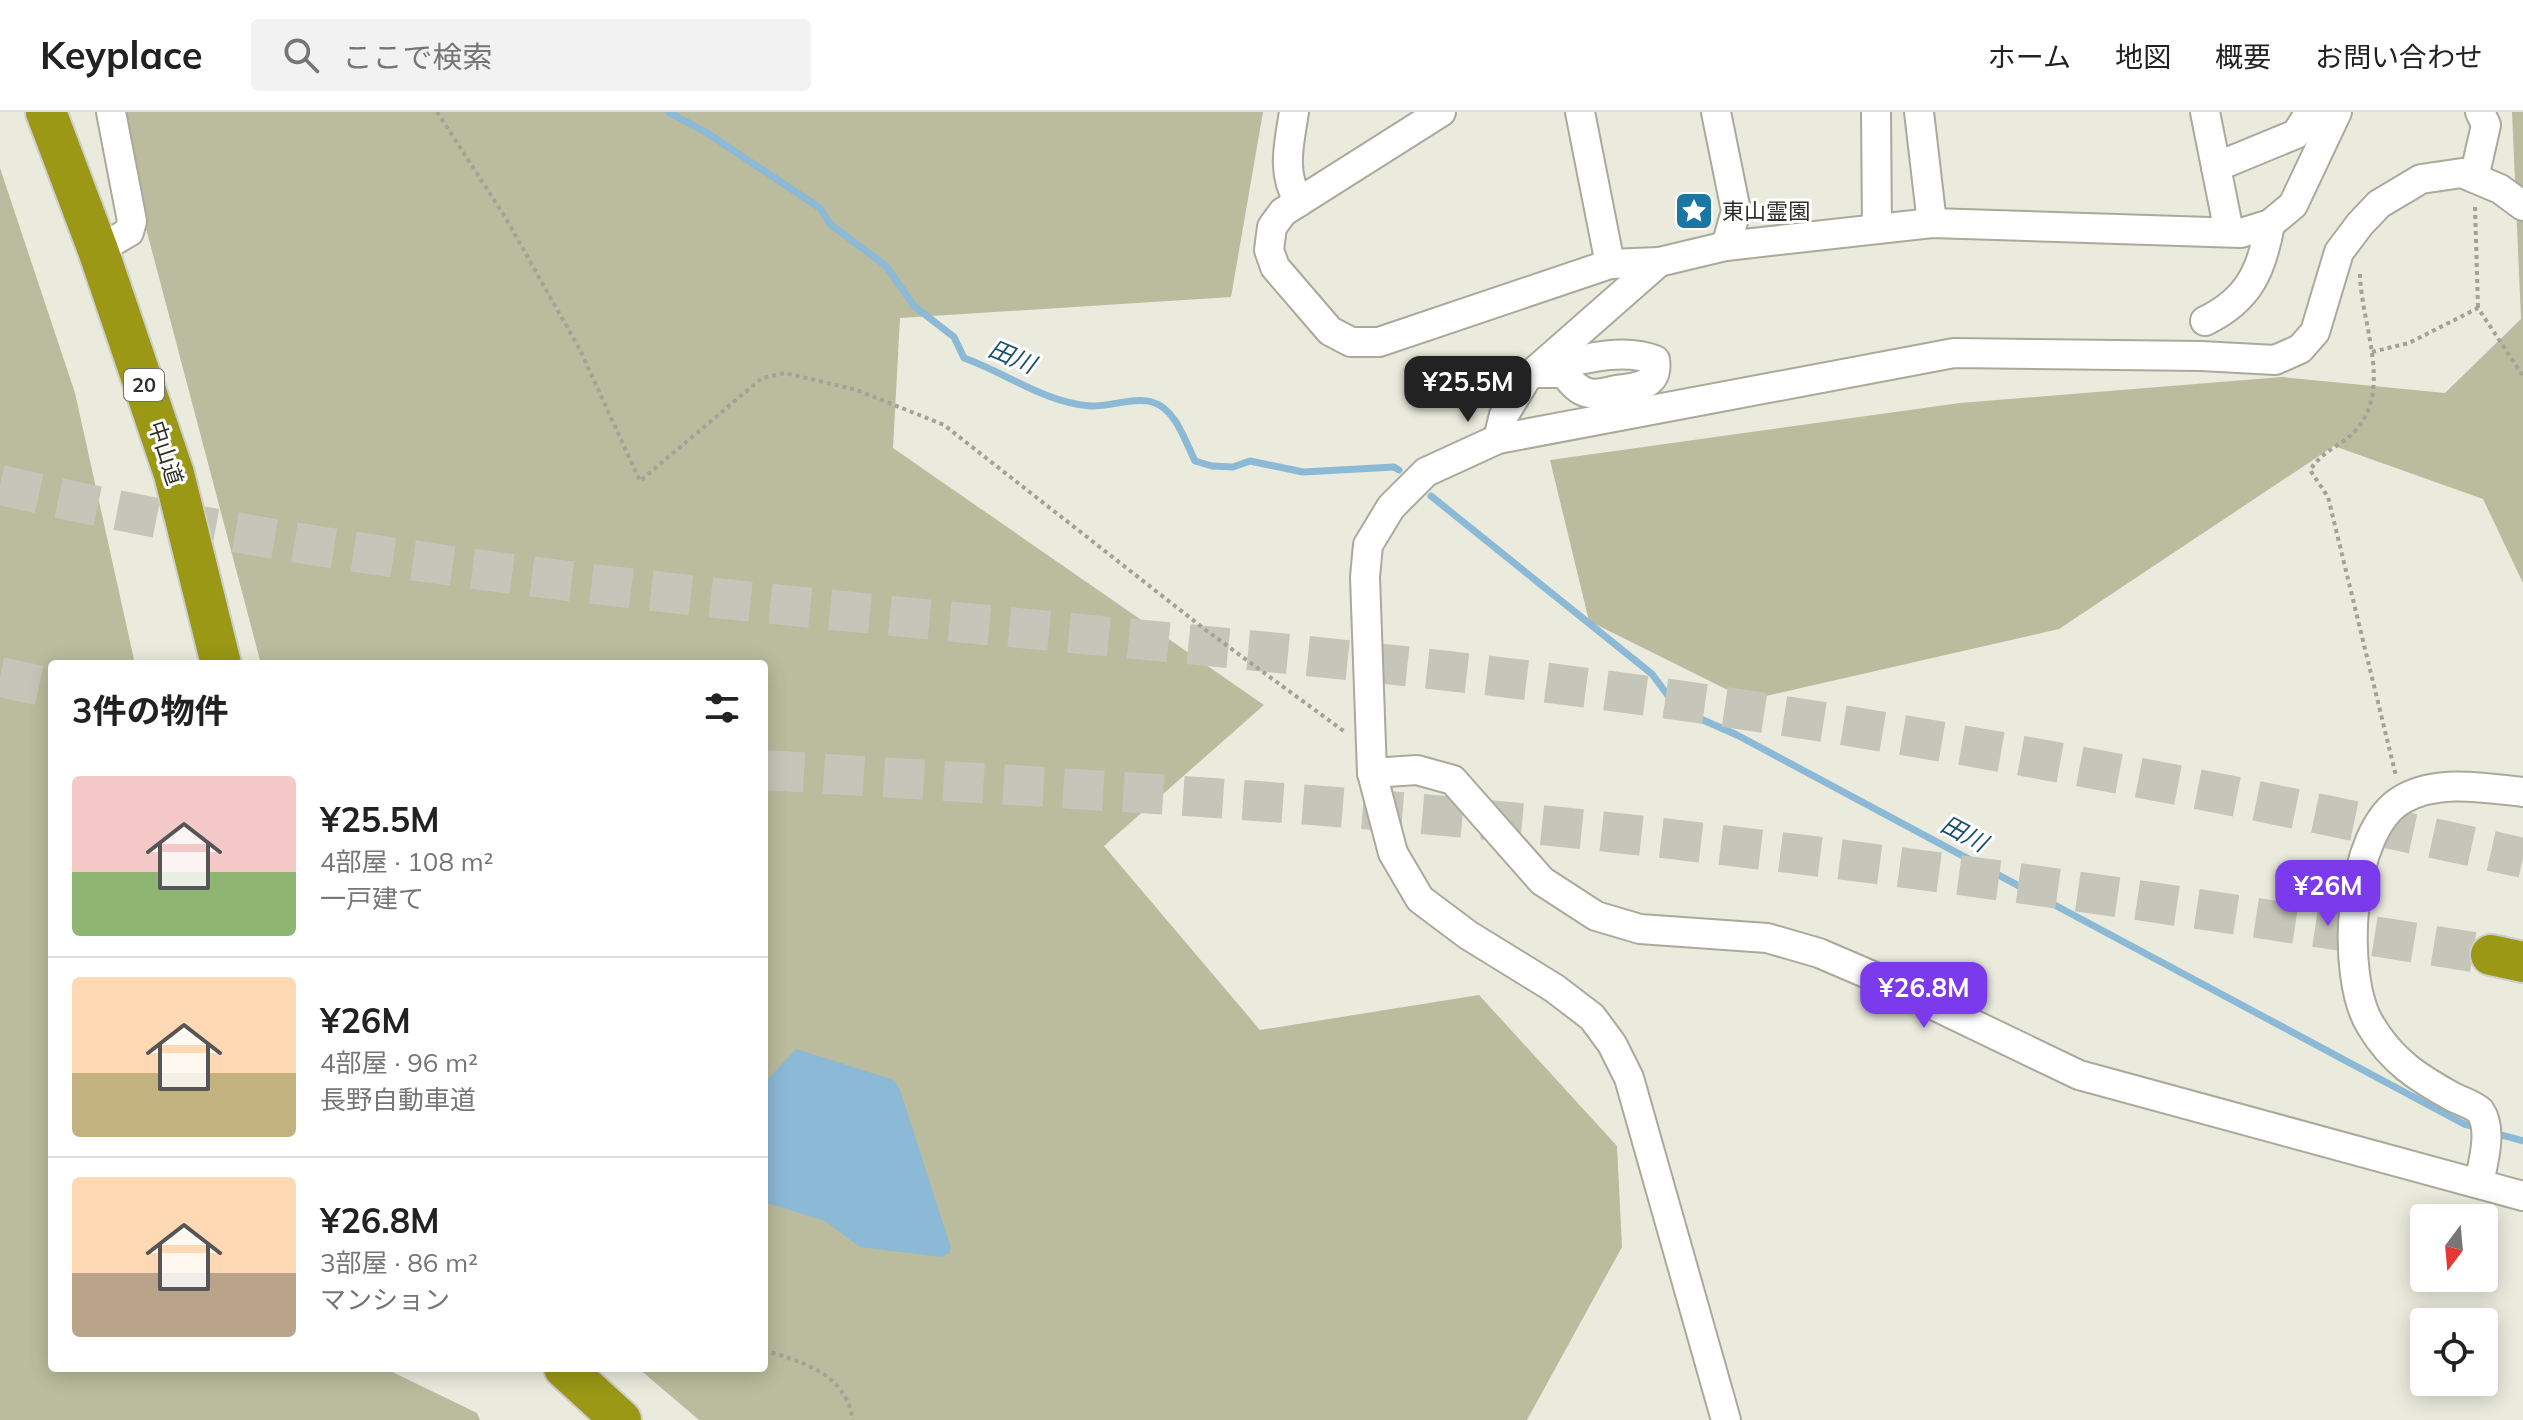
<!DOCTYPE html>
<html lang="ja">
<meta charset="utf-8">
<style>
body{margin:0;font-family:Mulish,"Noto Sans JP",sans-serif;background:#f2f2f2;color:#222;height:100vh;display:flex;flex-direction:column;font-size:30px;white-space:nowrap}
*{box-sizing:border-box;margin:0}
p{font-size:26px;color:#767676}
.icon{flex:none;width:44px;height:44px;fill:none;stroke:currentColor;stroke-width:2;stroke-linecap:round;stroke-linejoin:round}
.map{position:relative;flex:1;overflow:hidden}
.side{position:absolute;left:48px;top:548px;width:720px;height:712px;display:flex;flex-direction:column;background:#fff;border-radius:8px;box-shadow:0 4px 20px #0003}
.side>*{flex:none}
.needle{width:52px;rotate:196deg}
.controls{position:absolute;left:2410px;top:1092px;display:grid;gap:16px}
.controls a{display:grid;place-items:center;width:88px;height:88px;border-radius:8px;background:#fff;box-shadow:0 4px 20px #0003;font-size:40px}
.price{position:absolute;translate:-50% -68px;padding:0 18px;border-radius:16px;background:#7c3aed;color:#fff;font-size:26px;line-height:52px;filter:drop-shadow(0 2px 4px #0008)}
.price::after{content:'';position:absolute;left:50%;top:48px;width:24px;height:18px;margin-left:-12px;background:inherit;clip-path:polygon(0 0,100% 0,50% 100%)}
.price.selected{background:#222;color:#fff}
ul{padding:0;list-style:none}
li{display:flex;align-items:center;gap:24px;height:200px;padding:0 24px}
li+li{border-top:2px solid #e0e0e0}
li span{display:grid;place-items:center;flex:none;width:224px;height:160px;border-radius:8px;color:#555}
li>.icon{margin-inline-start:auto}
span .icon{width:96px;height:96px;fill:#fffc;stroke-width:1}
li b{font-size:34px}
h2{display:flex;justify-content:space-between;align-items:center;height:96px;padding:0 24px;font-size:34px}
header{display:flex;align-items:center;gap:48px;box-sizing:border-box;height:112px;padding:0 40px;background:#fff;border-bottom:2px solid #e0e0e0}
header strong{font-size:38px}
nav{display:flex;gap:44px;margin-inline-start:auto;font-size:28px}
.search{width:560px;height:72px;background:#f2f2f2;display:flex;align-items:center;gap:20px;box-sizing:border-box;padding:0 28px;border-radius:8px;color:#767676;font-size:30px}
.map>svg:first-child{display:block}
.green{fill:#bbbb9d}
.water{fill:#8bb9d6}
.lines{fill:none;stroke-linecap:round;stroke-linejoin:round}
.stream{stroke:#8bb9d6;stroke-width:7}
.highway-tunnel{stroke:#c5c6b9;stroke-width:40;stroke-dasharray:40 20;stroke-linecap:butt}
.minor-casing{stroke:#a9a99c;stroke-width:32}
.highway-casing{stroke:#cdcdcc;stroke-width:44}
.path{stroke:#a1a298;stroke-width:4;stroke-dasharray:4 4;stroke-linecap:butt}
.minor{stroke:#fff;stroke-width:28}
.highway{stroke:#9a9815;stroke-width:40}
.labels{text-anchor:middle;stroke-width:6;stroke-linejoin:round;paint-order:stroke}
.shield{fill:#fff;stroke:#6e6e6b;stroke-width:2}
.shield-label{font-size:20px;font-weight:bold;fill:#30302b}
.poi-label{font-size:22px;fill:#30302b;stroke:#fff;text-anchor:start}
.street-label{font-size:22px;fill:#30302b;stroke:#fff}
.water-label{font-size:24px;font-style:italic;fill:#19516f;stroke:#fff}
</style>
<header>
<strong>Keyplace</strong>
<div class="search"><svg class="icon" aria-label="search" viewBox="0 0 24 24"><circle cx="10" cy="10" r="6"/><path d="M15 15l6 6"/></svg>ここで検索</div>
<nav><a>ホーム</a><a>地図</a><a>概要</a><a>お問い合わせ</a></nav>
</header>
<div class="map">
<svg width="2523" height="1308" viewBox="0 0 2523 1308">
<rect width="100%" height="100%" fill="#eaebdd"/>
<g class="green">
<polygon points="107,0 1263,0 1231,185 900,206 893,336 1264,593 1104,734 1260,918 1479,883 1617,1034 1622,1135 1527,1308 699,1308 638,1256 764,1256 764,552 261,552 143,105"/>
<polygon points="2512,0 2523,0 2523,471 2483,387 2334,334 2059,517 1748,588 1589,509 1550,348 1960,291 2282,265 2445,281 2521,207"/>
<polygon points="0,56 75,281 135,552 52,552 52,1256 384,1256 477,1301 480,1308 0,1308"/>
</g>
<polygon class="water" points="796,937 894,968 900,978 951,1136 949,1141 942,1145 860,1135 825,1109 764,1090 764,971"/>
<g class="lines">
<g class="stream">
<path d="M668 0 704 19 820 96 830 112 886 154 914 194 954 225 964 246C1006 261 1044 290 1090 294 1108 295 1135 285 1152 290 1176 297 1185 329 1195 349L1212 354 1233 355 1250 349 1303 360 1394 355 1399 358"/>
<polyline points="1431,384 1652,562 1678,597 1737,623 2464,1012 2479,1016"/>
<polyline points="2494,1021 2523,1029"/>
</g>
<g class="highway-tunnel">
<path d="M0 373C493 486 1000 506 1500 565 1845 606 2185 670 2523 746"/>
<polyline points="0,565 52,576"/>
<path d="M764 658C1052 676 1340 690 1626 722 1916 754 2204 796 2491 843"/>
</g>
<g class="minor-casing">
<g id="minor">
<path d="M1294 0C1289 32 1281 61 1299 90"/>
<polyline points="1441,0 1283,100 1272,115 1269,138 1275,155 1330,219 1351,230 1379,230 1610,152 1659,150 1726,134 1932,111 2241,121 2270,112 2293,93 2337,0"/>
<polyline points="1580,0 1610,152"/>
<polyline points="1716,0 1736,99 1726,134"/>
<polyline points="1876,0 1877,117"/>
<polyline points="1919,0 1932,111"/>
<polyline points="2205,0 2229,120"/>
<polyline points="2216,55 2296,22 2310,0"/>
<polyline points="2474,66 2486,13 2480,0"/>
<polyline points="98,138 129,120 132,109 111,0"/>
<path d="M2205 209C2249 188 2262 158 2270 112"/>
<path d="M1532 261H1564C1571 270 1578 279 1589 281 1597 283 1608 280 1616 278 1636 276 1659 274 1655 248 1620 234 1574 250 1538 257"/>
<polyline points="1498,327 1504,303 1526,267 1659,150"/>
<polyline points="1372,661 1417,658 1453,668 1542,769 1596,804 1640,817 1767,826 1819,841 1875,865 2079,963 2523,1084"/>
<path d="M2479 1071C2483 1051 2493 1017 2480 999 2474 993 2461 989 2453 985 2418 966 2392 949 2371 914 2340 866 2347 718 2403 687 2439 667 2484 676 2523 680"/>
<polyline points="1726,1308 1629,966 1612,932 1592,905 1554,876 1468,823 1420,787 1393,741 1372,661 1365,465 1368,433 1391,395 1426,360 1498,327 1954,241 2201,244 2275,248 2300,237 2315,220 2339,140 2360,112 2379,92 2421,67 2462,61 2500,77 2523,94"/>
</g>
</g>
<g class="highway-casing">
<g id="highway">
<polyline points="46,0 98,138 174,362 221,552"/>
<polyline points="2491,843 2523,850"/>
<polyline points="564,1256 621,1308"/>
</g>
</g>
<g class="path">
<polyline points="437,0 504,103 581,240 640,369 762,266 785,261 857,278 944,313 1207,519 1345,620"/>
<polyline points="2475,95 2478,196"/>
<path d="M2360 162C2361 212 2393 276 2356 318 2341 335 2325 336 2310 358L2328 385 2396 664"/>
<polyline points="2372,240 2409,231 2478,196 2523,264"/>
<path d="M764 1238C804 1251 845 1261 853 1308"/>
</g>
<use href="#minor" class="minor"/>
<use href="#highway" class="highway"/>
</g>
<defs>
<g id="sight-square" transform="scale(2)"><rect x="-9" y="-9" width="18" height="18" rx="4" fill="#1877a4" stroke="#fff"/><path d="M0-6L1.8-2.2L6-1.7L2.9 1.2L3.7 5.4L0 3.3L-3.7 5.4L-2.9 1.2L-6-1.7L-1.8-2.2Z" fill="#fff"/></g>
</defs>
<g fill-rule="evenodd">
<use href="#sight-square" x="1694" y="99"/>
</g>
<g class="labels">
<rect class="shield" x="124" y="257" width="40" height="32" rx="6"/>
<g class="shield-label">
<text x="144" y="280">20</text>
</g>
<g class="poi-label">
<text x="1722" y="107">東山霊園</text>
</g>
<g class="street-label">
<text transform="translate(166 341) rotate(72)" y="8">中山道</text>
</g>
<g class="water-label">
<text transform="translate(1012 245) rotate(23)" y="8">田川</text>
<text transform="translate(1964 722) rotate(28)" y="8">田川</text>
</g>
</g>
</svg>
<div class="controls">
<a><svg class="needle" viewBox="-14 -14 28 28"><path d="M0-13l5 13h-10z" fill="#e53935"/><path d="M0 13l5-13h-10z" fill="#767676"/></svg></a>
<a><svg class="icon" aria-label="locate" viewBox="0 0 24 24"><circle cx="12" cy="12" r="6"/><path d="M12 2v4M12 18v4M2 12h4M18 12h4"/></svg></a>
</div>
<b class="price selected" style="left:1468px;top:312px">¥25.5M</b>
<b class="price" style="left:2328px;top:816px">¥26M</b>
<b class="price" style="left:1924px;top:918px">¥26.8M</b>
<section class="side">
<h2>3件の物件<svg class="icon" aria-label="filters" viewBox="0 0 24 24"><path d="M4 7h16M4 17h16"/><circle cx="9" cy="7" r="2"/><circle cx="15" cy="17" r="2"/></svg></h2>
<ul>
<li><span style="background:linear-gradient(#f6c9c9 60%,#8fb573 0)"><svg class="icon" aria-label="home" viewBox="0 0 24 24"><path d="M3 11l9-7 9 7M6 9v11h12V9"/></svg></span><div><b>¥25.5M</b><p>4部屋 · 108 m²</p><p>一戸建て</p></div></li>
<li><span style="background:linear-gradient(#ffd9b3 60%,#c2b280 0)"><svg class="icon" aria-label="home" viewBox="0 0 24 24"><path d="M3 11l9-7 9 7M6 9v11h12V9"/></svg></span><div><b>¥26M</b><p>4部屋 · 96 m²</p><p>長野自動車道</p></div></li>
<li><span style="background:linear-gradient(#ffd9b3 60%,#b9a48a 0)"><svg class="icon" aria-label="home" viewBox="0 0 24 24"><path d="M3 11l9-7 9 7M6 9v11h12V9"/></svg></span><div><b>¥26.8M</b><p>3部屋 · 86 m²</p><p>マンション</p></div></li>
</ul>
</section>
</div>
